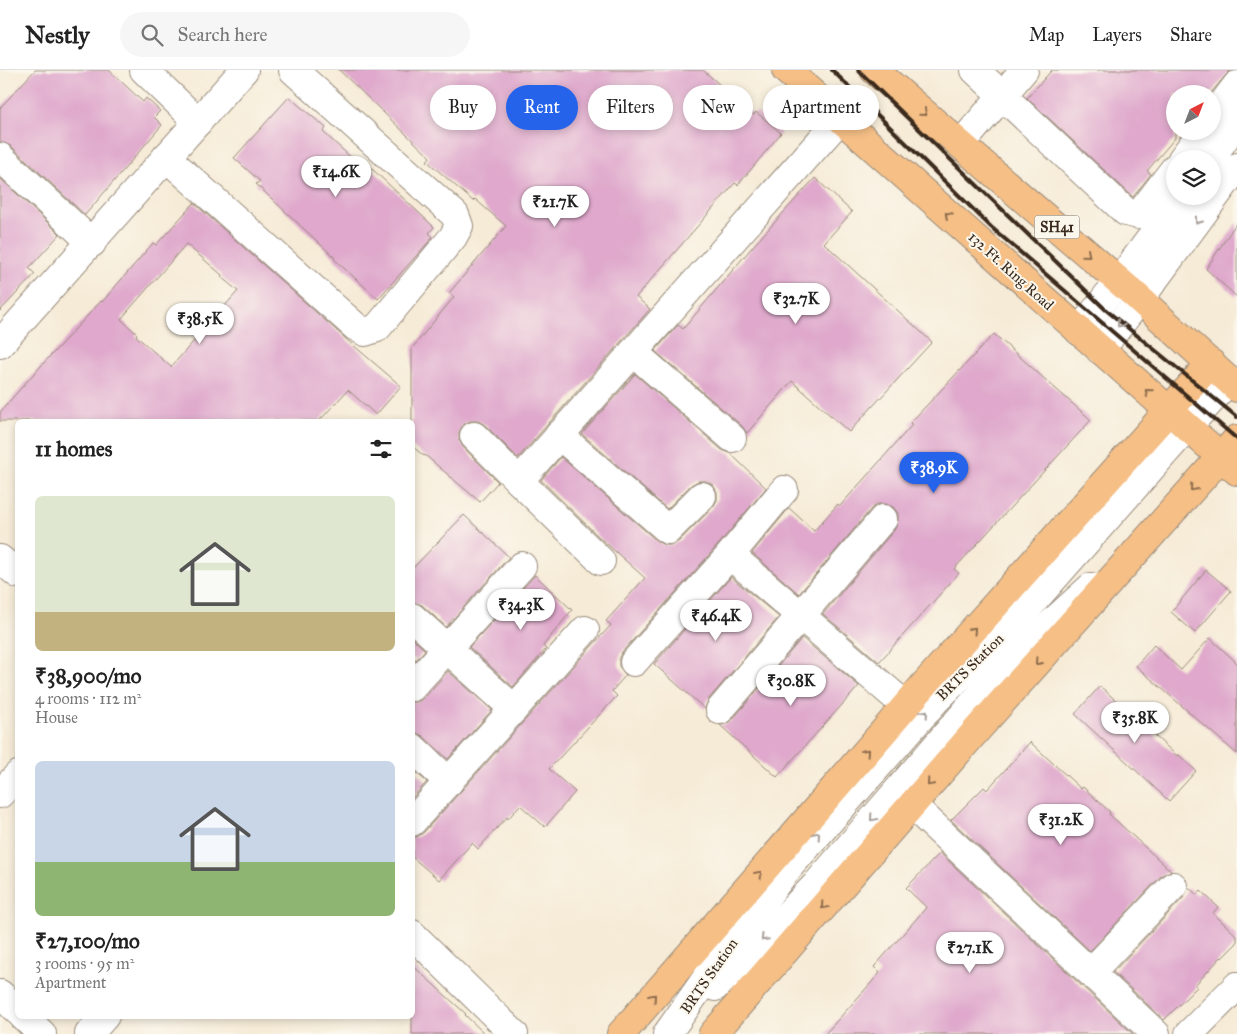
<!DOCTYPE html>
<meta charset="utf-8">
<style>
body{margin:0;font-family:"IM FELL Great Primer",serif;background:#f6f6f6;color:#222;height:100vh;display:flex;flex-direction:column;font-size:19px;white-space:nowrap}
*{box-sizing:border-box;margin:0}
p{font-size:16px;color:#767676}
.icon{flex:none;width:28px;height:28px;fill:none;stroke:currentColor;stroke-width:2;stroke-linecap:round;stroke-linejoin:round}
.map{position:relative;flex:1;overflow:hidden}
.sheet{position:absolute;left:15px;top:349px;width:400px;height:600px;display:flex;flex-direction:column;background:#fff;border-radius:8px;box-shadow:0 2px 8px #0003}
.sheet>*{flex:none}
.hud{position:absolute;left:430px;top:15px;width:475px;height:45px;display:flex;gap:10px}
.needle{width:32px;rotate:42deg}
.tools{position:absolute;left:1166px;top:15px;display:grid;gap:10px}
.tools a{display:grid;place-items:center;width:55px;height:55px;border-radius:50%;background:#fff;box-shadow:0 2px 8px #0003;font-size:25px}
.price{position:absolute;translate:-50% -42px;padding:0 11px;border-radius:18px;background:#fff;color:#222;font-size:16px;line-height:32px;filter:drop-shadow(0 1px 2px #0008)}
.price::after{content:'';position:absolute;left:50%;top:30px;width:15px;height:11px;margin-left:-8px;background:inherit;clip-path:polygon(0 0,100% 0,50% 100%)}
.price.current{background:#2563eb;color:#fff}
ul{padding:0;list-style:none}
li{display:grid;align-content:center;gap:10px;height:265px;padding:0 20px}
li span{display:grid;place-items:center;height:155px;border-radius:8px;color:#555}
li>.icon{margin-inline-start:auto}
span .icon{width:90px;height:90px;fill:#fffc;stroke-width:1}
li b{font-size:21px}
h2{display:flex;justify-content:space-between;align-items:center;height:60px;padding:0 20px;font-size:21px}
.tag{padding:0 18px;border-radius:22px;background:#fff;box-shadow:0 2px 8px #0003;font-size:18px;line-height:45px}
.tag.current{background:#2563eb;color:#fff}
header{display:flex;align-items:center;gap:30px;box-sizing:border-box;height:70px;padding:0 25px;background:#fff;border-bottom:1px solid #e0e0e0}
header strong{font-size:24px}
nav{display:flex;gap:28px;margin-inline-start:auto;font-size:18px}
.search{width:350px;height:45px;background:#f6f6f6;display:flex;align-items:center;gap:12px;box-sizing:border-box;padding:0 18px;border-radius:28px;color:#767676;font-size:19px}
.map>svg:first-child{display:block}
.building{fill:#dfa8cc;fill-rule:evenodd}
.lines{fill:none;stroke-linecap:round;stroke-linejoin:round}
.minor-casing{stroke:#988a7a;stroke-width:30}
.major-casing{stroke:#988a7a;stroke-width:30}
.minor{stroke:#fff;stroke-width:28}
.major{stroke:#f5bf86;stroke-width:28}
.rail{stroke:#3b2a1e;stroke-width:4}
.oneway{stroke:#8f6d4d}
.oneway2{stroke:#a79f9a}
.labels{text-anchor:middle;stroke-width:4;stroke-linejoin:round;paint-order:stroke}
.shield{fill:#fbf7ec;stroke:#75685c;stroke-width:1}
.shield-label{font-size:14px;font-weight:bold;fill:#3b2a1e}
.street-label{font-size:15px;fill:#3b2a1e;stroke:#fbf7ec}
</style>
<header>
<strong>Nestly</strong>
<div class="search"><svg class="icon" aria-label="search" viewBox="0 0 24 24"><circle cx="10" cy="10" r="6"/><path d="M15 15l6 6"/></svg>Search here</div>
<nav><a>Map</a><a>Layers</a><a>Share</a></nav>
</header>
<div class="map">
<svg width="1237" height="964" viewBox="0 0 1237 964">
<rect width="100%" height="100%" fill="#fbf7ec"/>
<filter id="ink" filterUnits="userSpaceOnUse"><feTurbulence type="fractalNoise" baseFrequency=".02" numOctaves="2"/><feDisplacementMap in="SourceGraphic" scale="10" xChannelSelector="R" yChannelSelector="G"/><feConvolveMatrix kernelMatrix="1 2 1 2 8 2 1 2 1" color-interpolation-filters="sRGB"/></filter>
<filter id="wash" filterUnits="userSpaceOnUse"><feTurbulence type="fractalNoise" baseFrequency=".0096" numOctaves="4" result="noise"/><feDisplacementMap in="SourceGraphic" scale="20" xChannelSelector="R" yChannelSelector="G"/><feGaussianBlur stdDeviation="1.12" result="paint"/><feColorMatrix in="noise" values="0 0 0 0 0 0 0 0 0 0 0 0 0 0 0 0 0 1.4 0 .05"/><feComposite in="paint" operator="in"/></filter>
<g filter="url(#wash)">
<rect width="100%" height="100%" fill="#f6ebd7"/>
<g id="blocks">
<g class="building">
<polygon points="35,0 109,0 143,32 146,28 160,41 154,47 162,55 85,145 11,76 0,72 0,38"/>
<polygon points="339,0 703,0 754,45 756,42 781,63 738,115 735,113 636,227 650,239 518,388 485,355 478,351 470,351 463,355 459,362 459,370 463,377 498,412 480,432 425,385 424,386 412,376 412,278 454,227 449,223 506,156 475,129 473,131 427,91 430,87"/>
<polygon points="1052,0 1231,0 1225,6 1210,24 1175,24 1175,68 1147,101 1151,104 1133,127 1027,28"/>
<polygon points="289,27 326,58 323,62 366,101 370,97 434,157 429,163 433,167 378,229 334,189 335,188 256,114 260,111 234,88"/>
<polygon points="0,108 60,164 29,198 35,204 0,241"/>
<polygon points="815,108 852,142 824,173 932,272 849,362 792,311 747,363 742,356 655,281 678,255 683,259 754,175"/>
<path d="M194 133 346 269 401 316 376 345 348 320 319 351H0V342L29 309 101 231 102 232 153 173 156 175ZM186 174 222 205 221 207 238 221 171 297 136 266 137 264 121 249Z"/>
<polygon points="1237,152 1237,227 1206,199"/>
<polygon points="994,264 1091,350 954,499 959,503 879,592 823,544 895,459 898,451 898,443 893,437 885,434 877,434 871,439 799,524 752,483 789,438 814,461 838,434 840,436 912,355 910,353"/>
<polygon points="635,304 722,380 730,383 766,418 718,475 622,582 619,588 619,596 626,605 612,621 617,626 549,699 575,722 545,757 520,735 508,749 507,747 478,779 472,773 439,810 412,787 412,767 417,767 424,762 611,555 606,551 645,508 599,467 541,410 561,387 658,472 665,475 673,475 679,471 713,437 717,430 717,422 713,415 706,411 698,411 691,415 667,439 582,364"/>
<polygon points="464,445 509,487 446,557 422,535 412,532 412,499"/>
<polygon points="1206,500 1231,521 1195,563 1171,542"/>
<polygon points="535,505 572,540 543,576 546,579 513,617 469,577"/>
<polygon points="731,507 779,547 708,630 705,639 654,594"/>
<polygon points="412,568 425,580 416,590 412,587"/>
<polygon points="802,568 859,616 777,707 720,655 726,654 732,650"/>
<polygon points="1210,568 1237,593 1237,684 1136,596 1154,575 1181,600"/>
<polygon points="448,601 492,640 448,689 423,666 412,662 412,632 417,632 424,628"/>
<polygon points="1100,616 1177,686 1178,684 1196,701 1169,731 1075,644"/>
<polygon points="1030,672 1081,719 1083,717 1110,742 1109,744 1171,801 1162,805 1090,881 951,750 984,717 987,720"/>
<polygon points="412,699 427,712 412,728"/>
<polygon points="940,783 1133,964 825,964 880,903 874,897 925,839 926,837 906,818"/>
<polygon points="1188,817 1197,825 1201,821 1218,837 1213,843 1237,866 1237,873 1222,888 1221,887 1195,915 1197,917 1164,950 1113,902 1184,827"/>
<polygon points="412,895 466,944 465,945 485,964 412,964"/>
</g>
</g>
</g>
<g filter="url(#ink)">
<use href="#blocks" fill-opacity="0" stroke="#988a7a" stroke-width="1"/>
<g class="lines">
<g class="minor-casing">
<g id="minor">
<polyline points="144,0 198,52"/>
<polyline points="975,0 1126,142 1139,145 1175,98"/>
<polyline points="1212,48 1237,15"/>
<polyline points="961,74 1024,0"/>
<polyline points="0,87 92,173"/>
<polyline points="166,87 356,257 365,262 377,258 453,167 459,156 455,145 293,0"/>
<polyline points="1182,89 1203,61"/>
<polyline points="1210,89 1237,52"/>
<polyline points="1079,261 1119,211 1182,126"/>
<polyline points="0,274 244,0"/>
<polyline points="1100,280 1140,229 1237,97"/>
<polyline points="633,282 732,368"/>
<polyline points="559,365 668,460 702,426"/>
<polyline points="474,366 519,411 840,49"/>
<polyline points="519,411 601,491"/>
<polyline points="730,485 784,420"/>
<polyline points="0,489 18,504"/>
<polyline points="412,547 514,639"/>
<polyline points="634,592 730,485 906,636"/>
<polyline points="412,617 522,496"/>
<polyline points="720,640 883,449"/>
<polyline points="412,677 449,712"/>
<polyline points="0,724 18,705"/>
<polyline points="912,735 1156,964"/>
<polyline points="412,752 585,560"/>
<polyline points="412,864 514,964"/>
<polyline points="1091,902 1173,816"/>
<polyline points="715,917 747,887 815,816 1009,592 1091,517"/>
<polyline points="0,924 18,941"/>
<polyline points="23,946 42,964"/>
<polyline points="89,964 105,946"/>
<polyline points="667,964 727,879 788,798 936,630 1016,551 1229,310"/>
<polyline points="1189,964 1237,916"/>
</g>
</g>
<g class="major-casing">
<g id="major">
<polyline points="786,0 1237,401"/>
<polyline points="874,0 1134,224 1237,318"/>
<polyline points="621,964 924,615 1211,293"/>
<polyline points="713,964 976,661 1237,369"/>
</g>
</g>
<use href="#minor" class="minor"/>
<use href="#major" class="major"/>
<g class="rail">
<polyline points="832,0 991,157 1237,369"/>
<polyline points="858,0 1106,240 1237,347"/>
</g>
</g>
<defs><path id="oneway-chevron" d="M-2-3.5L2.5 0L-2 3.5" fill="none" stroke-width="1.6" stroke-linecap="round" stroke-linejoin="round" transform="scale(1.25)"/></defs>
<g class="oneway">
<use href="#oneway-chevron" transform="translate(924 43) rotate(40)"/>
<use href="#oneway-chevron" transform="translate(948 145) rotate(-138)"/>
<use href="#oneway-chevron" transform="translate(1087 184) rotate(41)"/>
<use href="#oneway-chevron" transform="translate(1148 322) rotate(-139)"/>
<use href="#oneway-chevron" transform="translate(1193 418) rotate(131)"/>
<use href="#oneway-chevron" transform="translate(973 560) rotate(-48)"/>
<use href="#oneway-chevron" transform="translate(1038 592) rotate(132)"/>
<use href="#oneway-chevron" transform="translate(866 682) rotate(-49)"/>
<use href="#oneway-chevron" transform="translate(930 713) rotate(131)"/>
<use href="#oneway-chevron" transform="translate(759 804) rotate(-49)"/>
<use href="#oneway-chevron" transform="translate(824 836) rotate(131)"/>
<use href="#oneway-chevron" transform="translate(653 927) rotate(-49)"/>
</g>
<g class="oneway2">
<use href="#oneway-chevron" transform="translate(1198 151) rotate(126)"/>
<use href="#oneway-chevron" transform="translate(1120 254) rotate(128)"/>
<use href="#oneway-chevron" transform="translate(925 643) rotate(-49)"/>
<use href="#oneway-chevron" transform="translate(873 748) rotate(131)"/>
<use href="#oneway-chevron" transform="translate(817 765) rotate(-49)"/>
<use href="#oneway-chevron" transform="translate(764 868) rotate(134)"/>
</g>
</g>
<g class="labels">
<rect class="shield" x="1034.5" y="145.5" width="45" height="23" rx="4"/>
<g class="shield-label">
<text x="1057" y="162">SH41</text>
</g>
<g class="street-label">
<text transform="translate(1011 201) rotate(42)" y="5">132 Ft. Ring Road</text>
<text transform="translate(970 597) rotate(-45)" y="5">BRTS Station</text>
<text transform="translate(709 906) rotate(-55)" y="5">BRTS Station</text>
</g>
</g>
</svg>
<div class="tools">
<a><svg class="needle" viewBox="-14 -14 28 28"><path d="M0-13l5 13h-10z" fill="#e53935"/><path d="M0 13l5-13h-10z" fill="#767676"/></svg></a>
<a><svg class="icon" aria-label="layers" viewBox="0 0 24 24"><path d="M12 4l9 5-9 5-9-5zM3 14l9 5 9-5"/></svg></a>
</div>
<b class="price" style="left:336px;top:128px">₹14.6K</b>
<b class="price" style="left:555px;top:158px">₹21.7K</b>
<b class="price" style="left:796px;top:255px">₹32.7K</b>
<b class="price" style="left:200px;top:275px">₹38.5K</b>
<b class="price current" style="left:934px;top:424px">₹38.9K</b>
<b class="price" style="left:521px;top:561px">₹34.3K</b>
<b class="price" style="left:716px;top:572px">₹46.4K</b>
<b class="price" style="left:791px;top:637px">₹30.8K</b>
<b class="price" style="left:1135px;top:674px">₹35.8K</b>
<b class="price" style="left:1061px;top:776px">₹31.2K</b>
<b class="price" style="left:970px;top:904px">₹27.1K</b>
<div class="hud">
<a class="tag">Buy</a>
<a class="tag current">Rent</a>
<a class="tag">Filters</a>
<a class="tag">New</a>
<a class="tag">Apartment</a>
</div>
<section class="sheet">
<h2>11 homes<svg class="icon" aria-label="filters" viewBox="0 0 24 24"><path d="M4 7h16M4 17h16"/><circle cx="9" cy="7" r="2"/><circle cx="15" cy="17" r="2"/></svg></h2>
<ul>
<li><span style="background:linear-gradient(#dfe7d0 75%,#c2b280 0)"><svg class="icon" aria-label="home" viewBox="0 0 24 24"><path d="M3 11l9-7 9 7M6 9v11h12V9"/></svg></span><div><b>₹38,900/mo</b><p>4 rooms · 112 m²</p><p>House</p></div></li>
<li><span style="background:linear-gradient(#c9d6e8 65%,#8fb573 0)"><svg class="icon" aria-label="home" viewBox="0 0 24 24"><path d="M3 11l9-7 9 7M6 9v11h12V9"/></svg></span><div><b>₹27,100/mo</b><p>3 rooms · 95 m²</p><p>Apartment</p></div></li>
</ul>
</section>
</div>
